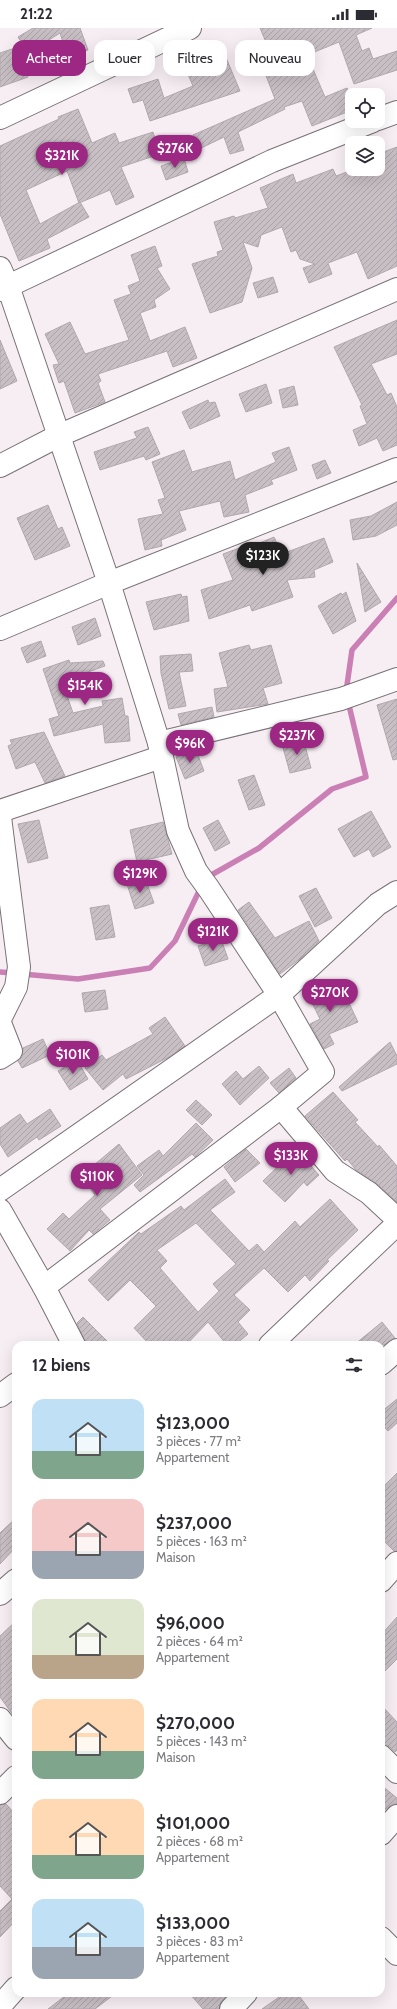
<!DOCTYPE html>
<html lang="fr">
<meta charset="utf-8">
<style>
body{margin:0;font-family:Cabin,sans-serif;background:#f7f7f7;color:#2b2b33;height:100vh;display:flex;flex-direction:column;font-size:15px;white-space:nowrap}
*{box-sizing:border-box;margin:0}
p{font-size:13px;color:#7c7c81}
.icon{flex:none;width:22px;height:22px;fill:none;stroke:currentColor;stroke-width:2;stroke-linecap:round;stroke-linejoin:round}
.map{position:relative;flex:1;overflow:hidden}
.side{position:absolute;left:12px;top:1313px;width:373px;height:656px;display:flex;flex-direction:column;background:#fff;border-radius:12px;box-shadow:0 4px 16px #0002}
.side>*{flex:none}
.guide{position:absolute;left:12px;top:12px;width:373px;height:36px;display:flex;gap:8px}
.fabs{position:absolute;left:345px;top:60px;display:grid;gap:8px}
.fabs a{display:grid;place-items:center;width:40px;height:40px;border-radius:8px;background:#fff;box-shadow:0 4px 16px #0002;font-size:20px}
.price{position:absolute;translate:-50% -34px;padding:0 9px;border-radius:14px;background:#9c2883;color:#fff;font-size:13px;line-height:26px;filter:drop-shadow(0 1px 2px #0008)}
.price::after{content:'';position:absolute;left:50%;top:24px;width:12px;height:9px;margin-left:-6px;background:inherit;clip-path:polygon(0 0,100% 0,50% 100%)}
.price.selected{background:#222;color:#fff}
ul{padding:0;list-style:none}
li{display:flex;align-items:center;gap:12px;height:100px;padding:0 20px}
li span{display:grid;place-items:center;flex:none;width:112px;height:80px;border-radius:12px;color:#555}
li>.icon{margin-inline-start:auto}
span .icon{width:48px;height:48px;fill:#fffc;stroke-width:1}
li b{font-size:17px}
h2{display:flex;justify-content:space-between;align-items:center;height:48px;padding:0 20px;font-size:17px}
.pill{padding:0 14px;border-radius:12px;background:#fff;box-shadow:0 4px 16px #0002;font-size:14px;line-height:36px}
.pill.selected{background:#9c2883;color:#fff}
.status{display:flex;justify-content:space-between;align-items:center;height:28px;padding:0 20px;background:#fff;direction:ltr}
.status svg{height:11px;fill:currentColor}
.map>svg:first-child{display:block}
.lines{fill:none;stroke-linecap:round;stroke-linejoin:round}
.stream{stroke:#ca80b5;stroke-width:5.5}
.building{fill:url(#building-hatch);stroke:#b1a8ae;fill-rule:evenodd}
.minor-casing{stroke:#797176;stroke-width:24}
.minor{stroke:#fff;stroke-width:22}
</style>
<div class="status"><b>21:22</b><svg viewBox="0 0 49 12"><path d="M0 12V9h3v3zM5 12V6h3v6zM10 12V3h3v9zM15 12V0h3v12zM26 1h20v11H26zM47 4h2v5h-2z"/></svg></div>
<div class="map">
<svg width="397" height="1981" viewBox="0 0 397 1981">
<defs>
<pattern id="building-hatch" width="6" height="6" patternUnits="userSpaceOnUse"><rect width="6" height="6" fill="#c8bfc5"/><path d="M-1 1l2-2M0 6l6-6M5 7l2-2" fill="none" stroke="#aba3a8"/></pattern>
</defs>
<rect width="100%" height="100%" fill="#f7eef4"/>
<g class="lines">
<g class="stream">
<polyline points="346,664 352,622 397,570"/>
<polyline points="206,850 259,820 332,761 366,749 348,673"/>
<polyline points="0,944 13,945"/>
<polyline points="22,946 78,951 150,940 175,913 201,859"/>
</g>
</g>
<g class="building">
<polygon points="33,0 80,0 88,22 68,29 60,5 28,25 18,9"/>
<polygon points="260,0 372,0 356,7 362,23 369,20 373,31 397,23 397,42 354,56 339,14 307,27 325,69 347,60 352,71 352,82 312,98 302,73 284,79 285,81 238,104 244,122 230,126 224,109 199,121 193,107 275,71 265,45 277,40"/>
<polygon points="18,19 28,49 0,59 0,25"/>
<polygon points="222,20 240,63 150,93 143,72 133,75 128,61 158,51 164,70 193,58 183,35"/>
<polygon points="78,81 92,115 115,105 119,115 153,104 160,126 121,139 134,169 116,177 110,162 79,175 67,143 26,162 40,196 80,174 89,189 47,211 50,220 19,233 0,186 0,118 59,91 58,89"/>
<polygon points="397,119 397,238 368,251 357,224 328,235 332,246 309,255 303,240 315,236 300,231 296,222 291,224 282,199 261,207 258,219 243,214 252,240 242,274 210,285 192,236 218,228 217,224 223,222 214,194 234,188 235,190 268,180 260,160 293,146 296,155 333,141 336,148 355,141 378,141 378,126"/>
<polygon points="184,130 188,144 166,152 161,138"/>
<polygon points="155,218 162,238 157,240 170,261 154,272 156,279 140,285 150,313 185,299 197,330 173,339 167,323 98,346 101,353 98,355 105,374 75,385 64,353 59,355 53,337 59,336 45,306 70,294 85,326 129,312 114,272 131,266 128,258 140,253 131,227"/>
<polygon points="273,249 278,264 258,270 253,255"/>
<polygon points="397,292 397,326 371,336 387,367 391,365 397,379 397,417 383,423 377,410 359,418 353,402 367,396 360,378 362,377 334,319"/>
<polygon points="0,312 17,353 0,361"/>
<polygon points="266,356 272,375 246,384 239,366"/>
<polygon points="294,358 298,377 283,380 279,362"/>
<polygon points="208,372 209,375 215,374 220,388 190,401 182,384"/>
<polygon points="148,399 160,426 146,432 144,428 100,442 94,424 137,410 134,404"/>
<polygon points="289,419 297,442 271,452 273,456 245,467 249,484 224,489 220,473 179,483 186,502 161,512 162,518 145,522 138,491 163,486 158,472 165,470 152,434 184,422 192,444 230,433 235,452 276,434 272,425"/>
<polygon points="325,432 331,445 317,451 312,437"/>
<polygon points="397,474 397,497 376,508 353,512 350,492 371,488"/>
<polygon points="48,477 58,501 62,499 70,518 35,532 17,490"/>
<polygon points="274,509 282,526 324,510 333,534 314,542 315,549 287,552 293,569 252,583 250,577 209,591 201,562 233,552 223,526 250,516 250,519"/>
<polygon points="357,535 381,574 365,584"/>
<polygon points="346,564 356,593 333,606 318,578 341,565 342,567"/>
<polygon points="181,566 182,569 187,568 189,593 154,602 146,574"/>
<polygon points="95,590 101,608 78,617 72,599"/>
<polygon points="41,613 46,628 27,635 21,620"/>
<polygon points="249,617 251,622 271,617 282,655 263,660 268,676 217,684 214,661 228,659 219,625"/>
<polygon points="191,626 193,643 179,644 186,678 169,681 161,645 160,628"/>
<polygon points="69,632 70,635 103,633 105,638 62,653 73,685 103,678 102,673 122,670 125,688 128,688 130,713 105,715 103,696 54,708 49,691 59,688 43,641"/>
<polygon points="397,671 397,731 393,732 377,677"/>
<polygon points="212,679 214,689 181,697 178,686"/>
<polygon points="44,704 65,748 45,755 35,734 16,741 8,718 12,716 10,712"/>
<polygon points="303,710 311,740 290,745 282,716"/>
<polygon points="196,722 204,743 185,751 176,729"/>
<polygon points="254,747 265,777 249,782 238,752"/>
<polygon points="371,783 391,819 373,829 369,821 354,829 338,801"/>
<polygon points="39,792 48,830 28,835 18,796"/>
<polygon points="218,792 230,815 215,823 203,800"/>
<polygon points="163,794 172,826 137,834 130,802"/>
<polygon points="145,850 154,875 135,881 127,856"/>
<polygon points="316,860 332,890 315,899 299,868"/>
<polygon points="249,874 275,910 309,893 319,913 300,931 280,946 238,882"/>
<polygon points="109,877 115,909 96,912 90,880"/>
<polygon points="221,911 228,931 205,938 198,918"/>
<polygon points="333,952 345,977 349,975 358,994 329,1006 334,1016 324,1021 310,996 320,991 307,965"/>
<polygon points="105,962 108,981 85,984 82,965"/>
<polygon points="165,989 185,1018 169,1029 126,1051 123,1046 103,1062 85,1040 102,1027 106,1032 153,1006 149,1000"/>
<polygon points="43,1011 50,1027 22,1040 18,1033 22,1029 23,1020"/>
<polygon points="390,1014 397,1028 397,1036 342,1063 339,1059"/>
<polygon points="77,1032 88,1051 70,1062 58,1043"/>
<polygon points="259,1038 269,1050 240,1077 222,1056 236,1043 243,1051"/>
<polygon points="289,1040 296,1050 279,1065 270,1055"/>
<polygon points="333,1064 358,1092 355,1094 378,1119 379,1117 397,1138 397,1174 377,1156 356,1142 347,1131 345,1133 305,1088"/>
<polygon points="196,1072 212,1087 202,1097 186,1082"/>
<polygon points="50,1081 61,1098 39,1112 37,1109 8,1129 0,1116 0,1100 20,1086 27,1096"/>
<polygon points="196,1095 213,1112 195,1129 192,1126 140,1164 134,1157 144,1147 137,1138 159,1122 163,1128"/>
<polygon points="119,1116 142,1147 100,1181 110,1192 93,1206 89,1202 70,1223 47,1201 63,1185 69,1191 95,1167 81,1148"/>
<polygon points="246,1121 260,1135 235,1154 224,1139"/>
<polygon points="296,1121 319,1147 307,1158 304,1154 285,1174 263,1153"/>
<path d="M225 1151 235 1164 210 1182 249 1223 257 1216 264 1224 295 1193 300 1199 330 1171 358 1202 327 1232 329 1233 310 1253 305 1247 288 1264 264 1240 234 1267 250 1282 238 1294 248 1306 235 1317H227L208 1294 186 1317H150L134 1300 156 1278 130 1252 108 1273 88 1252 139 1204 141 1206 181 1178 184 1182ZM196 1195 236 1236 213 1256 219 1263 198 1284 160 1240 167 1233 157 1222Z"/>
<polygon points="83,1289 111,1317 86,1317 77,1295"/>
<polygon points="382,1294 395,1310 384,1317 354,1317"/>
<polygon points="397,1371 397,1395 388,1403 381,1395 381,1384"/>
<polygon points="397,1445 397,1523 394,1523 381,1510 381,1461"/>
<polygon points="16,1490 16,1519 0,1536 0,1505"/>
<polygon points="397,1589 397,1631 381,1647 381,1607"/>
<polygon points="16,1593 16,1691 0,1669 0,1608"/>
<polygon points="381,1677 397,1694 397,1722 395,1724 390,1719 381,1716"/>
<polygon points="381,1757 397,1770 397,1776 393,1776 385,1782 381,1779"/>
<polygon points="6,1776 16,1787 16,1892 0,1909 0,1883 12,1871 0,1858 0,1777"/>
<polygon points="69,1965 116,1965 95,1981 48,1981"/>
<polygon points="189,1965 229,1965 222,1973 219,1981 203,1981"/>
<polygon points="285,1965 297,1965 309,1981 262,1981"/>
</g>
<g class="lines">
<g class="minor-casing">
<g id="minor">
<polyline points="0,90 190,0"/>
<polyline points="378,91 397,84"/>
<polyline points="0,240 8,258 109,555 159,715 178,803 196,843 209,861 279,967 323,1044 281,1079 44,1259"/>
<polyline points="0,262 272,133 373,93"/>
<polyline points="0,438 58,408 397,261"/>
<polyline points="0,601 109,555 397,441"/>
<polyline points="159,715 341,671 397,651"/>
<polyline points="0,783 161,729"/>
<polyline points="0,789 19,939 16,959 0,991"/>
<polyline points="0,995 11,1023 0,1030"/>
<polyline points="281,1079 335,1143 369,1165 397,1191"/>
<polyline points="0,1162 279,967 378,876 397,864"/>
<polyline points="0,1182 44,1259 74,1317"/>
<polyline points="270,1317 397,1196"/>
<polyline points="381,1336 397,1322"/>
<polyline points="0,1368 16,1356"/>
<polyline points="381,1553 397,1535"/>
<polyline points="0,1566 16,1552"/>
<polyline points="0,1691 16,1711"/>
<polyline points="381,1728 397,1744"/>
<polyline points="0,1765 16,1749"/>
<polyline points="381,1806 397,1788"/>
<polyline points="381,1910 397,1926"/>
<polyline points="0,1978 16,1960"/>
<polyline points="231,1981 246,1965"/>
</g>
</g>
<use href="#minor" class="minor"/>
</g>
</svg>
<div class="fabs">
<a><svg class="icon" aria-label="locate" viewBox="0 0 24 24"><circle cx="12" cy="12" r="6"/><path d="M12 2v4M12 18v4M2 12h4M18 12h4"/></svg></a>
<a><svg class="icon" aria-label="layers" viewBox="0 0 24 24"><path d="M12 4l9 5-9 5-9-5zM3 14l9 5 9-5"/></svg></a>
</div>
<b class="price" style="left:175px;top:141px">$276K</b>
<b class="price" style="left:62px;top:148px">$321K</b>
<b class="price selected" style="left:263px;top:548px">$123K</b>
<b class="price" style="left:85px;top:678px">$154K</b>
<b class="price" style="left:297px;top:728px">$237K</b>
<b class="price" style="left:190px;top:736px">$96K</b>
<b class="price" style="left:140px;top:866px">$129K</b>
<b class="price" style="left:213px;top:924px">$121K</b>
<b class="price" style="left:330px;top:985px">$270K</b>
<b class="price" style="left:73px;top:1047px">$101K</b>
<b class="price" style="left:291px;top:1148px">$133K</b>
<b class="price" style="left:97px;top:1169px">$110K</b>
<div class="guide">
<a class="pill selected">Acheter</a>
<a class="pill">Louer</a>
<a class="pill">Filtres</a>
<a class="pill">Nouveau</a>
</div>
<section class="side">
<h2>12 biens<svg class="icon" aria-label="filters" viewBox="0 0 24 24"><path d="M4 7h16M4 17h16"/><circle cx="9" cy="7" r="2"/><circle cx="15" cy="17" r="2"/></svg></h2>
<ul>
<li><span style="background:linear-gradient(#bfe0f5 65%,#7fa58c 0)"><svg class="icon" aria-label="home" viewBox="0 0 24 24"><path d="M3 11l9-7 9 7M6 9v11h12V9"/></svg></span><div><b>$123,000</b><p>3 pièces · 77 m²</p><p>Appartement</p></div></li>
<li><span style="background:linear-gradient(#f6c9c9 65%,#9aa5b1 0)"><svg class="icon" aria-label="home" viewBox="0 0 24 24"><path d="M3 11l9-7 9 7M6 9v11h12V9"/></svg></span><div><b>$237,000</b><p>5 pièces · 163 m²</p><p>Maison</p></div></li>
<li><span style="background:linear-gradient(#dfe7d0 70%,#b9a48a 0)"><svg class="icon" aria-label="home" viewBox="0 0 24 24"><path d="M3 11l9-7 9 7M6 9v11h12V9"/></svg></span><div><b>$96,000</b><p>2 pièces · 64 m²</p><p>Appartement</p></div></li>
<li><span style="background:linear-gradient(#ffd9b3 65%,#7fa58c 0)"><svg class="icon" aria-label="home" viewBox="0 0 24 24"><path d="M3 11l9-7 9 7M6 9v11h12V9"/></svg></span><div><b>$270,000</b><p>5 pièces · 143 m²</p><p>Maison</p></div></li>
<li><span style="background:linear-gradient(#ffd9b3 70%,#7fa58c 0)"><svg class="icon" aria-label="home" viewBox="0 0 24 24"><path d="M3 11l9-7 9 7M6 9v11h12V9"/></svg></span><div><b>$101,000</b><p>2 pièces · 68 m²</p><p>Appartement</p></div></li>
<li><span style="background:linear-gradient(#bfe0f5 60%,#9aa5b1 0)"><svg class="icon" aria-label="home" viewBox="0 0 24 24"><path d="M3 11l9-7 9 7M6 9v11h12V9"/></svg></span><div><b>$133,000</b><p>3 pièces · 83 m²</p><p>Appartement</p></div></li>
</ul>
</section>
</div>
